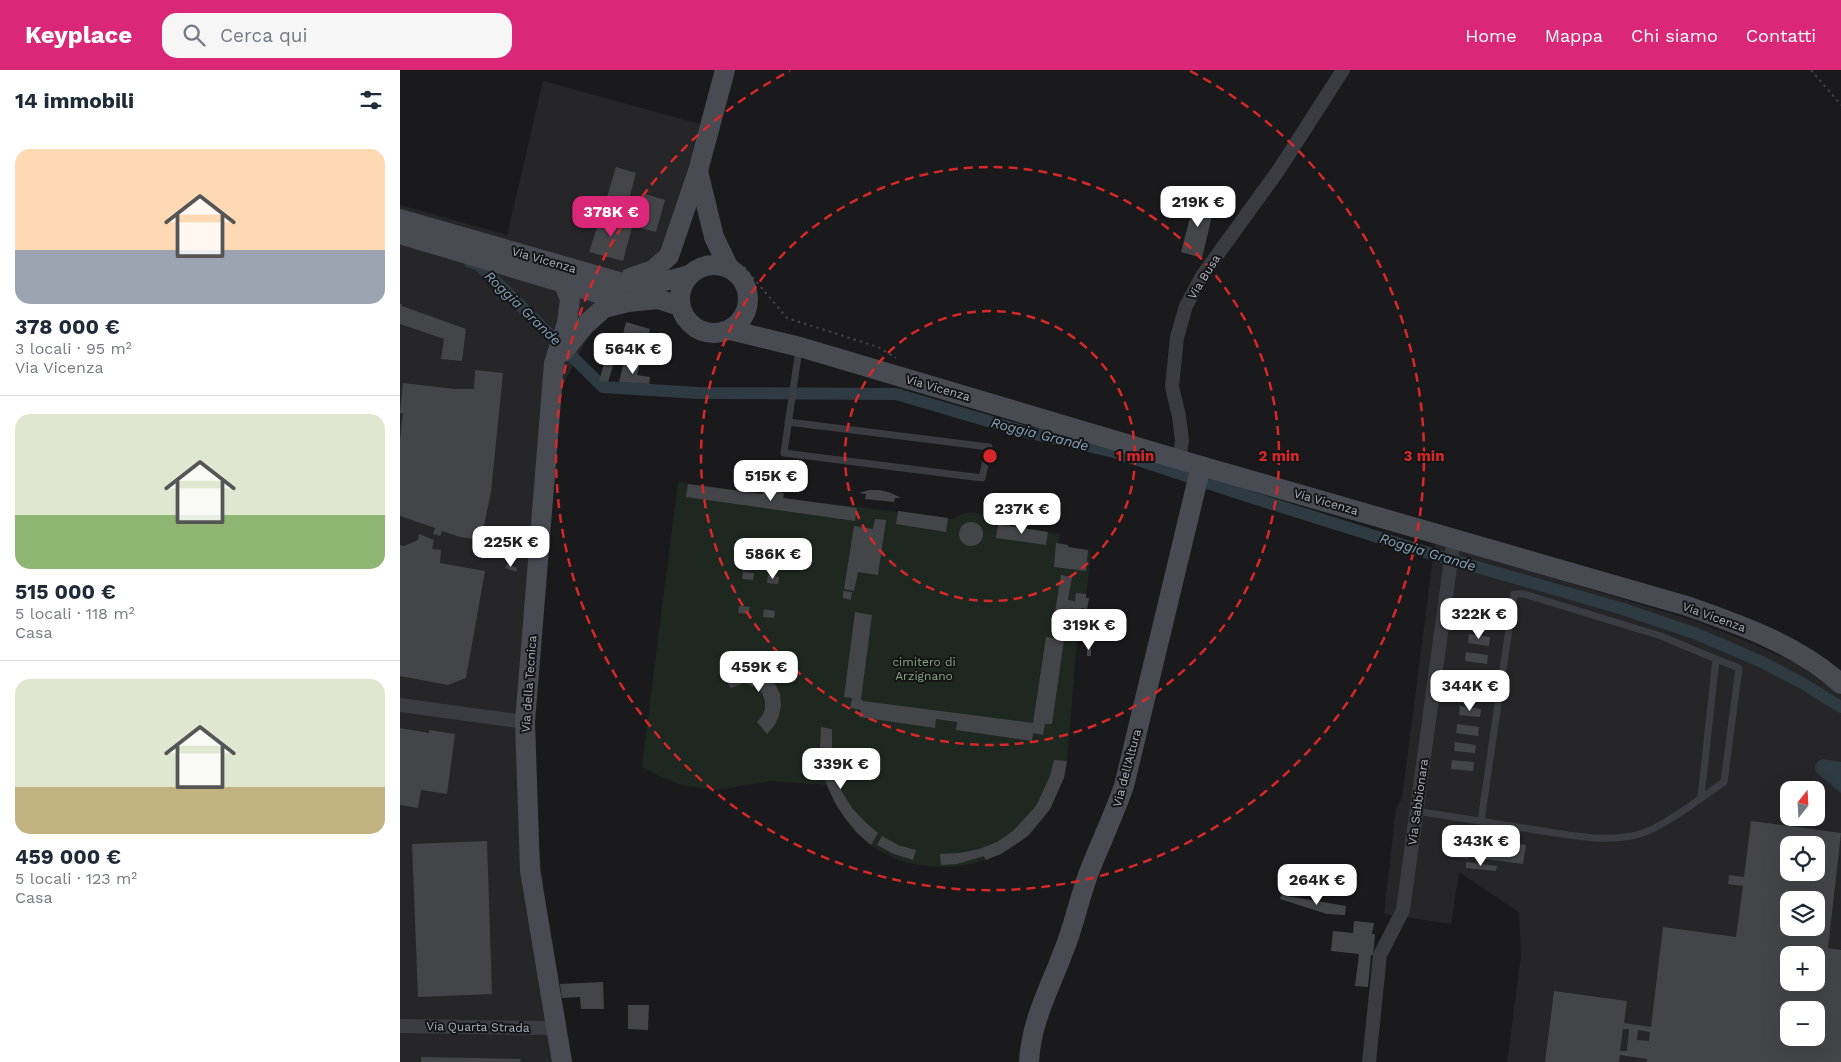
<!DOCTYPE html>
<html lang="it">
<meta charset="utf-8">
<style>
body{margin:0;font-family:"Work Sans",sans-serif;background:#f6f6f7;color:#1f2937;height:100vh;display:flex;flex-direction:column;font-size:19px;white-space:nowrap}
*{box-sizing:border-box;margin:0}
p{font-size:16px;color:#747a83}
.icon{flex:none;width:28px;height:28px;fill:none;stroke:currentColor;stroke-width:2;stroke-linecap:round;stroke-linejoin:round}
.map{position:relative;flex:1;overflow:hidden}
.drawer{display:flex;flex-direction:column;background:#fff;width:400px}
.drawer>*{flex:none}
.needle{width:32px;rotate:18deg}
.fabs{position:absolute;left:1380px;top:711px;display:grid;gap:10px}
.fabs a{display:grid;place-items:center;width:45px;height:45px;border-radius:10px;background:#fff;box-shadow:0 5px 20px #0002;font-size:25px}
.price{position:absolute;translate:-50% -42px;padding:0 11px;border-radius:10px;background:#fff;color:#222;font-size:16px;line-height:32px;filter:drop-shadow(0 1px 2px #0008)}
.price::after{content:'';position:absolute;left:50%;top:30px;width:15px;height:11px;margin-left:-8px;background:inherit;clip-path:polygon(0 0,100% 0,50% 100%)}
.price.selected{background:#db2777;color:#fff}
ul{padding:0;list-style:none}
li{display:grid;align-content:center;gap:10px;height:265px;padding:0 15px}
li+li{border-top:1px solid #e0e1e3}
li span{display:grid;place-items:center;height:155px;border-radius:15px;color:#555}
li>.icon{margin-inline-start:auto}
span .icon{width:90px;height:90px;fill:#fffc;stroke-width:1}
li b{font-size:21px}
h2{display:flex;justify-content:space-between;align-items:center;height:60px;padding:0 15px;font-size:21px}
header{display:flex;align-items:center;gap:30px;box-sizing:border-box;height:70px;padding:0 25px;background:#db2777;color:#fff}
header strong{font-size:24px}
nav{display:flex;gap:28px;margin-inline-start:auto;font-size:18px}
.search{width:350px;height:45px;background:#f6f6f7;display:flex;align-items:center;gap:12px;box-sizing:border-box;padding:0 18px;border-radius:15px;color:#747a83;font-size:19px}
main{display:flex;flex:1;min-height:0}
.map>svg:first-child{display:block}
.built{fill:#262629;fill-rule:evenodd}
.green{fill:#1f2820}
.water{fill:#2e3b42}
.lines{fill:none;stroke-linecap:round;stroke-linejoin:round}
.canal{stroke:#2e3b42;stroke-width:12}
.building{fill:#444549;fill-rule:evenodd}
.path{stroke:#404349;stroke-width:2;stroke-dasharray:2.5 4;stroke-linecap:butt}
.lane{stroke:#3a3c42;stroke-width:7}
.street{stroke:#3a3c42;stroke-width:14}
.secondary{stroke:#484b52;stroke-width:20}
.ring{fill:none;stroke:#d62828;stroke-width:2.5;stroke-dasharray:9 6}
.labels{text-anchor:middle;stroke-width:4;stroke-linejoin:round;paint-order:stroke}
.street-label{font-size:12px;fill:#abb2bd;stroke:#151517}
.park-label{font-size:12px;fill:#82a981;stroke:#151517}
.water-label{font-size:14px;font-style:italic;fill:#81a3b9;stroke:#151517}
.centre{fill:#d62828;stroke:#151517;stroke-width:2.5}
.ring-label{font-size:15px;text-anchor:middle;font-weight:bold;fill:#d62828;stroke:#151517;stroke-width:4;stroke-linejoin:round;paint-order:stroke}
</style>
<header>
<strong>Keyplace</strong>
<div class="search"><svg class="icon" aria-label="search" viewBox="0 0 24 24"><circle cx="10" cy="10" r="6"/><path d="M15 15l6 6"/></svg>Cerca qui</div>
<nav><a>Home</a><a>Mappa</a><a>Chi siamo</a><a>Contatti</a></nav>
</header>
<main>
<section class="drawer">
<h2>14 immobili<svg class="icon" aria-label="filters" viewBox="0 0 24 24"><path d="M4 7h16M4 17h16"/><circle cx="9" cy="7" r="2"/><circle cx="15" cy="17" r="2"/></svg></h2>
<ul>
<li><span style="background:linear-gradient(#ffd9b3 65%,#9aa5b1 0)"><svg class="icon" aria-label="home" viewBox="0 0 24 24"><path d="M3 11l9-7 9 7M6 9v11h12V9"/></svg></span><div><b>378 000 €</b><p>3 locali · 95 m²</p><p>Via Vicenza</p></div></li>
<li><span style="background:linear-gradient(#dfe7d0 65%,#8fb573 0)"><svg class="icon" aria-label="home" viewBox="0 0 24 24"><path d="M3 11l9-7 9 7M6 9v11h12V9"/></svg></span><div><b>515 000 €</b><p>5 locali · 118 m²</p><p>Casa</p></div></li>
<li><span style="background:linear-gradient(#dfe7d0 70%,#c2b280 0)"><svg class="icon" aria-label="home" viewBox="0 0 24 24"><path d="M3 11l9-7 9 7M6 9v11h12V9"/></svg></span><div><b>459 000 €</b><p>5 locali · 123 m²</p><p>Casa</p></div></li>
</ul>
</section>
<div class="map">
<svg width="1441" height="992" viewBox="0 0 1441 992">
<rect width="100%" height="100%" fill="#1a1a1c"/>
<g class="built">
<polygon points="143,11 300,54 285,109 259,185 191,261 161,318 133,635 137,761 148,855 172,992 0,992 0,135 107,165"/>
<path d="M1035 472 1295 551 1351 573 1395 593 1441 625V992H1107L1121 886 1119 842 1059 802 1051 854 984 844 996 738 1002 729ZM1389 720H1416V748H1389ZM1389 775H1416V802H1389ZM1389 830H1416V858H1389ZM1389 885H1416V912H1389ZM1389 940H1416V968H1389Z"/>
</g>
<path class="green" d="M278 412 362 424 363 420 384 423V428L498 442V441L548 448V449C555 450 557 446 563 444 575 439 586 446 592 455L597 456 598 454 660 464 659 473 668 475V477L691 481 686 528H689L687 539 681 538 678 559 667 691C662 714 655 735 640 753 600 801 522 812 471 775 450 759 437 738 426 715L370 711 318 720 285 716 259 706 242 697Z"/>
<polygon class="water" points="1423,689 1441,692 1441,723 1416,702 1415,697 1417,692"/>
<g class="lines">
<polyline class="canal" points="70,192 78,194 203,317 298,323 496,324 626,362 714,382 847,426 1035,485 1220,538 1297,564 1362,592 1402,613 1441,637"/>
</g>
<g class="building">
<polygon points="216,97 236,103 228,133 207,127"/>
<polygon points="245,124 265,130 256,162 236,157"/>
<polygon points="795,128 815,133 802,188 781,182"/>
<polygon points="201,145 233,154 223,191 189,182"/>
<polygon points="0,234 2,234 2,236 66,259 62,291 41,289 44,269 0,254"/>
<polygon points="226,252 250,259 245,279 221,272"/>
<polygon points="209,276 214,277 212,285 216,286 208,312 199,311"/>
<polygon points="224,292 239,297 237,305 250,307 249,314 219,312"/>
<polygon points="75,300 103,303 91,422 81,470 60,467 42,461 40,466 33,464 35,458 0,446 0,369 3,343 0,343 3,313 55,319 74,319"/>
<polygon points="288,414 362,424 363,420 384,423 383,428 457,438 455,451 286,427"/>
<polygon points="469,420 480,420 491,423 501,428 495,428 494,432 465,429 466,424 459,423"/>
<polygon points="498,441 548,448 546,462 496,454"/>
<polygon points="475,449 486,450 478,505 458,502 454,521 444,519 454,456 473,459"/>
<circle cx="571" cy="464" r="12"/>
<polygon points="598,454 648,462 646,475 596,468"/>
<polygon points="19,464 34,470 32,479 41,480 40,493 85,501 66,608 48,615 0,606 0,475 4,476 18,470"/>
<polygon points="348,470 358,472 358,479 347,478"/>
<polygon points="656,473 668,475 668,477 688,480 686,501 654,497"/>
<polygon points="373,474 384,475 383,483 372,481"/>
<polygon points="345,486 356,487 355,495 344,494"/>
<polygon points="371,489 382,491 381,498 370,497"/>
<polygon points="107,494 117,498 116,502 105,498"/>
<polygon points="343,502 354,503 353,510 342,509"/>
<polygon points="368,505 379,507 378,514 367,513"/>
<polygon points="661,505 672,507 668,530 675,531 676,523 686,524 686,528 689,528 687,539 681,538 678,559 664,557 663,562 652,560"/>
<polygon points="443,521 452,522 451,530 443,528"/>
<polygon points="339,536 350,537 348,544 338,543"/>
<polygon points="364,539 375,541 374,548 363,547"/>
<polygon points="455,542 472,545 461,629 463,631 633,653 646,567 664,570 652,654 645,654 643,665 633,663 632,671 556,660 557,652 536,649 535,658 459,647 461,640 450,638 452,628 444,627"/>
<polygon points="1069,564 1090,567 1089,576 1068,573"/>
<rect x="687" y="576" width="4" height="10"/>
<polygon points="1066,582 1088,585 1087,594 1065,591"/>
<polygon points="344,598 356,600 367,605 375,614 380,624 381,635 379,646 374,656 367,664 357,652 362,646 365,639 365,631 362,623 358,618 344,613 331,618 322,606 332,600"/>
<polygon points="1064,600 1086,603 1085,612 1063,609"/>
<polygon points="1062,618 1083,621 1082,630 1061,627"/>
<polygon points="1060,636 1081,639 1080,647 1059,645"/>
<polygon points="1057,654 1079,657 1078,666 1056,663"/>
<polygon points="421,657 432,659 432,691 442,722 452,738 464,751 478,763 471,775 457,763 445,748 435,733 427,715 422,696 420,677"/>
<polygon points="0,658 29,663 29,660 55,664 47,724 21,720 18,738 0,735"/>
<polygon points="1055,672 1076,675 1075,683 1054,681"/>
<polygon points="654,690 667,691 664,708 650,739 628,766 601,784 586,790 584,786 557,794 541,795 540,784 560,783 579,779 597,772 613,761 636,736 650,706"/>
<polygon points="1052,690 1074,692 1073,701 1051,699"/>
<path d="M1351 751 1441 763 1428 878 1441 880V992H1247V989L1220 985 1219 992H1145L1154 921 1227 931 1224 953 1251 957 1263 857 1336 867 1343 816 1328 814 1329 805 1344 807ZM1389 775H1416V802H1389ZM1389 830H1416V858H1389ZM1389 885H1416V912H1389ZM1389 940H1416V968H1389ZM1223 959H1229L1227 981H1220ZM1238 960 1250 962 1249 971 1237 970Z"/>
<polygon points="1057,764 1071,766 1071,768 1126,775 1123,794 1069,787 1068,789 1054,787"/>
<polygon points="482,766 498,775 516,780 513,790 494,784 477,775"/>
<polygon points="87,771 92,924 18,927 12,774"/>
<polygon points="1066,792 1097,796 1096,801 1066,798"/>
<polygon points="881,825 946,836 945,845 927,844 880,829"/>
<polygon points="954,851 974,853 972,864 975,864 973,885 971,885 968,917 955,916 959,884 931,881 933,861 953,863"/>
<polygon points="203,912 204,939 181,939 180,927 162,928 160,914"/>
<polygon points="228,935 249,935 248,960 228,959"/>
<polygon points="21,987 121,989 120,992 21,992"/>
</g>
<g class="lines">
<g class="path">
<polyline points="1411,0 1441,35"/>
<polyline points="344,197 387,248 478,277 496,288"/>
</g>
<g class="lane">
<polyline points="388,352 589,377 582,408 384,383 399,279"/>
<path d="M1016 741C1054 747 1092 753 1130 759 1164 764 1205 774 1240 764 1264 757 1302 727 1324 712L1339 598 1316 589 1301 727"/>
<polyline points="1081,751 1114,524 1124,524 1261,566 1316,589"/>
</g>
<g class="street">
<polyline points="779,389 782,371 779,346 772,317 777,267 786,236 802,206 878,101 943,0"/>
<polyline points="0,635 125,652"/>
<polyline points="0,956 157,958"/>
<polyline points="969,992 980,885 1003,840 1054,468"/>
</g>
<g class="secondary">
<polyline points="298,101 314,167 329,198"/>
<path d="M0 149 219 212C243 216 265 212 289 205"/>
<polyline points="0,164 228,232 258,229 280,236"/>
<circle cx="314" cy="229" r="34"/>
<polyline points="230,208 253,200 269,186 298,101 325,0"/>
<path d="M330 260 400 277 801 396 1287 536C1341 555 1398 575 1441 614"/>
<polyline points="163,282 185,255 204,238 228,232"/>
<polyline points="162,992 130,800 125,652 154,293 167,253 170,229 163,212"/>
<path d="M629 992C631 951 650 918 664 880 675 853 680 824 691 797 702 770 714 744 724 716L801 396"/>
</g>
</g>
<g class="ring">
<circle cx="590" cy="386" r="145"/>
<circle cx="590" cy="386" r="289"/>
<path d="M790 1A434 434 0 1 1 390 1"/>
</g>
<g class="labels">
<g class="street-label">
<text transform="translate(144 190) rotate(16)" y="4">Via Vicenza</text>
<text transform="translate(804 207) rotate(-58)" y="4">Via Busa</text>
<text transform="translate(538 318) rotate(16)" y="4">Via Vicenza</text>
<text transform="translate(926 432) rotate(16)" y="4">Via Vicenza</text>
<text transform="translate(1314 547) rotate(20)" y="4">Via Vicenza</text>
<text transform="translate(129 614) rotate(-86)" y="4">Via della Tecnica</text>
<text transform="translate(727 698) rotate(-75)" y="4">Via dell'Altura</text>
<text transform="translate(1018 732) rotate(-82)" y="4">Via Sabbionara</text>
<text transform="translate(78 957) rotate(1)" y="4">Via Quarta Strada</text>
</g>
<g class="park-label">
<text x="524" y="596">cimitero di<tspan x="524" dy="14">Arzignano</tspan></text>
</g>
<g class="water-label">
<text transform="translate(123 238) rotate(44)" y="5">Roggia Grande</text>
<text transform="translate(640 364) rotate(14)" y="5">Roggia Grande</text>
<text transform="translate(1028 482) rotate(17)" y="5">Roggia Grande</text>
</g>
</g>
<circle cx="590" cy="386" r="8" class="centre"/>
<g class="ring-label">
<text x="735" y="391">1 min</text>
<text x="879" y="391">2 min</text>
<text x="1024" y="391">3 min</text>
</g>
</svg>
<div class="fabs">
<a><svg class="needle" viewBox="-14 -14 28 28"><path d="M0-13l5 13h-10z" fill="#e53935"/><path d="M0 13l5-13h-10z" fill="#747a83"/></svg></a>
<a><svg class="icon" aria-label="locate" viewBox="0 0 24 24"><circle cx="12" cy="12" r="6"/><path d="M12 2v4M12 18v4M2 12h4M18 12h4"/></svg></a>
<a><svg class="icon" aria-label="layers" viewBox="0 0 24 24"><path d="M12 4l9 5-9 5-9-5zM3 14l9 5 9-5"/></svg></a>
<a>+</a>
<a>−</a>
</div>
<b class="price" style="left:798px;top:158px">219K €</b>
<b class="price selected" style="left:211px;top:168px">378K €</b>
<b class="price" style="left:233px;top:305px">564K €</b>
<b class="price" style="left:371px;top:432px">515K €</b>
<b class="price" style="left:622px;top:465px">237K €</b>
<b class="price" style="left:111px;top:498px">225K €</b>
<b class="price" style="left:373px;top:510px">586K €</b>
<b class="price" style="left:1079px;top:570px">322K €</b>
<b class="price" style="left:689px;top:581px">319K €</b>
<b class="price" style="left:359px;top:623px">459K €</b>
<b class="price" style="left:1070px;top:642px">344K €</b>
<b class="price" style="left:441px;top:720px">339K €</b>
<b class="price" style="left:1081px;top:797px">343K €</b>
<b class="price" style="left:917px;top:836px">264K €</b>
</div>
</main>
